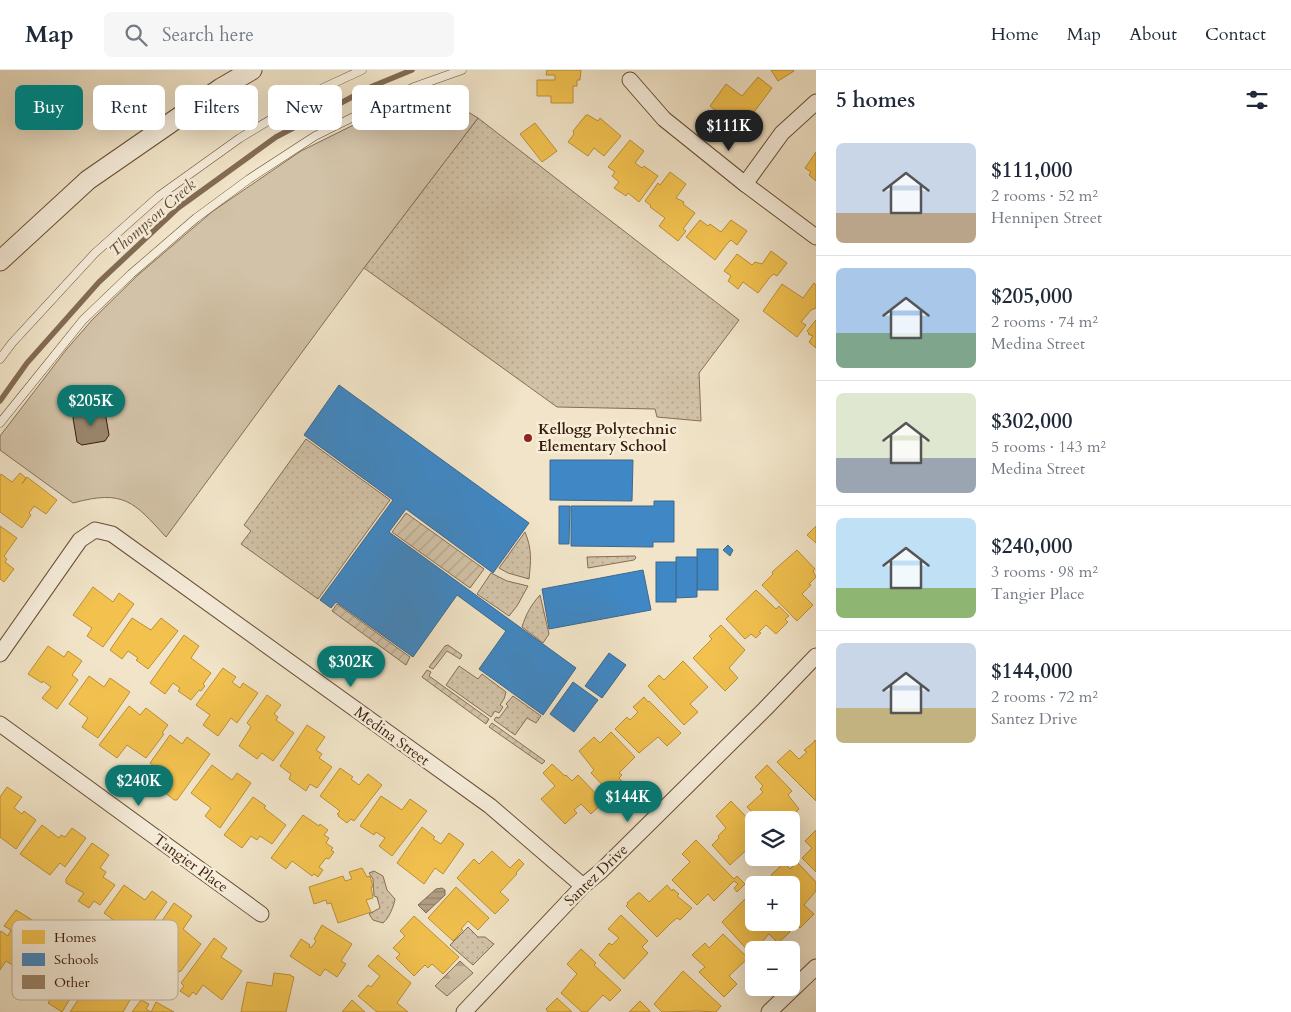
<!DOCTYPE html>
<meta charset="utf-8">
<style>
body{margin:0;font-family:Cardo,serif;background:#f6f6f7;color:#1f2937;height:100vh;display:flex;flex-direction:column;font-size:19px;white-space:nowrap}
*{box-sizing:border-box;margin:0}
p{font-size:16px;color:#747a83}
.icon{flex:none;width:28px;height:28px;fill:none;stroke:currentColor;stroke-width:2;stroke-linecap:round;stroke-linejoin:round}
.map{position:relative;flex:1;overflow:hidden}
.sheet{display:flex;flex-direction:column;background:#fff;width:475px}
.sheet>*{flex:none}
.guide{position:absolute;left:15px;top:15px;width:475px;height:45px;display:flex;gap:10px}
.tools{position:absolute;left:745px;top:741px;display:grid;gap:10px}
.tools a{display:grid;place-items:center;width:55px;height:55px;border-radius:8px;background:#fff;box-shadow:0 5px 20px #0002;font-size:25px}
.price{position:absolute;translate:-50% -42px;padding:0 11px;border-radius:18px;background:#0f766e;color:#fff;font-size:16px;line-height:32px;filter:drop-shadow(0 1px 2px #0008)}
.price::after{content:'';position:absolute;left:50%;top:30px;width:15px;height:11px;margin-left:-8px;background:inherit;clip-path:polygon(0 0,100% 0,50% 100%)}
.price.selected{background:#222;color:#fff}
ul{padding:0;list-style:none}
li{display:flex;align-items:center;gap:15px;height:125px;padding:0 20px}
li+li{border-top:1px solid #e0e1e3}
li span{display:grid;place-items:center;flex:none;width:140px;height:100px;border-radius:8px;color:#555}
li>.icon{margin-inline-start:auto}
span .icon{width:60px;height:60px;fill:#fffc;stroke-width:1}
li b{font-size:21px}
h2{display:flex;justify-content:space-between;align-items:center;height:60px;padding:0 20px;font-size:21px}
.pill{padding:0 18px;border-radius:8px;background:#fff;box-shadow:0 5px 20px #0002;font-size:18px;line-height:45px}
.pill.selected{background:#0f766e;color:#fff}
header{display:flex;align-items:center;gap:30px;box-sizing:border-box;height:70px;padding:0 25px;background:#fff;border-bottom:1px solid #e0e1e3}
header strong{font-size:24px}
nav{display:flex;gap:28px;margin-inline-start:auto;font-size:18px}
.search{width:350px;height:45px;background:#f6f6f7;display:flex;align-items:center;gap:12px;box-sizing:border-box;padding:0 18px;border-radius:8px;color:#747a83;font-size:19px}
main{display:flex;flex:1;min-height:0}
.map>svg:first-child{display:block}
.grass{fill:url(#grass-dots);stroke:#866f56}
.forest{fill:url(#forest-firs);stroke:#866f56}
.park{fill:#d2c2a7;stroke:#866f56}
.garden{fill:url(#garden-furrows);stroke:#866f56}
.water{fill:url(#water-rules);stroke:#836b53}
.homes{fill:#f2c14e;stroke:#bb9038}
.schools{fill:#3f88c5;stroke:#3e688c}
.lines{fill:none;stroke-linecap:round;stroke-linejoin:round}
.stream{stroke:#836b53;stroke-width:5.5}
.building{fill:#99846b;stroke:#3a1c06}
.service-casing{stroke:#684e36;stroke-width:9}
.minor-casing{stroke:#684e36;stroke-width:17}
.tertiary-casing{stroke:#684e36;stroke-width:21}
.service{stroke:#f6eddb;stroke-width:8}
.minor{stroke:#f6eddb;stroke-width:15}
.tertiary{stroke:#f6eddb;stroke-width:19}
.poi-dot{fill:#8f2418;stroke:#f6eddb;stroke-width:2}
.labels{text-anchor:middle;stroke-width:5;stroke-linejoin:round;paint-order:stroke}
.poi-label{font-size:15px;font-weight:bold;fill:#3a1c06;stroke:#f6eddb;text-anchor:start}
.street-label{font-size:15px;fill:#3a1c06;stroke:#f6eddb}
.water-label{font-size:16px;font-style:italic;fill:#644a33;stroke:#f6eddb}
.key{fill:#f6eddb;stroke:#beae9b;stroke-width:1}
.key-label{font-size:14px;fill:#3a1c06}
</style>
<header>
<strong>Map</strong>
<div class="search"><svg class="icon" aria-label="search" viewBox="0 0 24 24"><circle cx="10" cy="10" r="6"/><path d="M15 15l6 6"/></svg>Search here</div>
<nav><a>Home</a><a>Map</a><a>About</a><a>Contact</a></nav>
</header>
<main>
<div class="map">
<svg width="816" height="942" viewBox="0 0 816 942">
<defs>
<pattern id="grass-dots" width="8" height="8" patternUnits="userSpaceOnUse" patternTransform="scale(1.25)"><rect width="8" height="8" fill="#d2c2a7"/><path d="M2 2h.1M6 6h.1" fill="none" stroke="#b5a68e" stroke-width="1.8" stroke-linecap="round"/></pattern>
<pattern id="forest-firs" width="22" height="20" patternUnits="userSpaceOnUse" patternTransform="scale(1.25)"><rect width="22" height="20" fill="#d2c2a7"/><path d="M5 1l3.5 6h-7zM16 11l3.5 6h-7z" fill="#b5a68e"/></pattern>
<pattern id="garden-furrows" width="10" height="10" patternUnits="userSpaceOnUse" patternTransform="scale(1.25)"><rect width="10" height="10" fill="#d2c2a7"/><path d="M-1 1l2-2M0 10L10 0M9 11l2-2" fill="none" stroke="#b5a68e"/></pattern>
<pattern id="water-rules" width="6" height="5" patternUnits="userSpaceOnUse" patternTransform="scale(1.25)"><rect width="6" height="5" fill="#b3a086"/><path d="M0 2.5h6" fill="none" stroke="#93826c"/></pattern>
</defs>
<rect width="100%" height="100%" fill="#f1e4c8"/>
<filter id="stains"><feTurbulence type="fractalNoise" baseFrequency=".004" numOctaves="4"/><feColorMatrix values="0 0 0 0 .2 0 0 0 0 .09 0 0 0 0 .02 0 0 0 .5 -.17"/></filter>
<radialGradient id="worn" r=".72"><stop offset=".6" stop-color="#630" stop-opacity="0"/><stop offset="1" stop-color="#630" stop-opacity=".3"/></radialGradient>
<g class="grass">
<polygon points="478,48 739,250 699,303 701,351 657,347 655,339 557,337 364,198"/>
<polygon points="306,369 390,430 318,529 241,474 251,461 244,455"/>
<path d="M525 462C532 479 531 490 529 509L508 503 499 498Z"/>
<polygon points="635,486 636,488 634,490 588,498 587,487"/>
<polygon points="491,503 507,511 528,516 517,536 509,546 477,524"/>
<path d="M540 525 549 564 543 573 522 557C526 544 531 535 540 525Z"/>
<polygon points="459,596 478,609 482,604 506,622 504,629 500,635 503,637 499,643 495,641 491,647 446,615"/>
<polygon points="513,626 541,646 536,653 527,648 515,665 494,650 496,647 499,648 508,636 506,634"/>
<path d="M374 801 383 806 387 820 395 829C394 836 389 848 383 853L373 850 369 844 380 838 377 827 374 826 373 809 369 803Z"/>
<polygon points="468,857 478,867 485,867 494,874 473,895 450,875"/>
</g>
<polygon class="forest" points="460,891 473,903 447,926 435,916"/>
<path class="park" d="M428 18 478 48 364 198 166 467C134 432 124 419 73 433L0 380V366L66 280 92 250 138 205 213 141 301 81Z"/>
<g class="garden">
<polygon points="406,443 484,499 470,518 392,462"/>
<polygon points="337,534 410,587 406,595 332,541"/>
<polygon points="448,575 462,585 460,589 447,581 433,599 429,597 445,576"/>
<polygon points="427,600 431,602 429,606 489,649 486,654 422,607"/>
<polygon points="492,653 545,691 542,694 489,657"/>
</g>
<polygon class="water" points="442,818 445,820 445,825 426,843 418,835 436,819"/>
<g class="homes">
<polygon points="547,0 581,0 580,10 577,10 577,16 573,16 573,33 551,33 551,26 537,26 537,10 555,10 555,5 546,5"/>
<polygon points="771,0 793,0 794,1 778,11"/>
<polygon points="758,7 772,18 751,46 753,48 751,51 748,49 743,55 723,42 721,45 710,36 726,14 742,26"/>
<polygon points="586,45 588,45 598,51 600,48 621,66 604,86 594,78 588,86 568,72 574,64 573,61"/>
<polygon points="535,53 557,81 542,92 520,64"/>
<polygon points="630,70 644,81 635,93 642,98 644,96 658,106 639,132 628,123 626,126 614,118 619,112 612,106 615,102 608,97"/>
<polygon points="816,82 816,111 809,105 811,102 805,98"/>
<polygon points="670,102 686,114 676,128 684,132 683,134 695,143 683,159 686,161 678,171 659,156 665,148 650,137 651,136 645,131 658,113 660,115"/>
<polygon points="700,150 708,156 710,154 721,162 731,150 747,161 737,175 731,170 727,174 715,190 686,167"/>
<polygon points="771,181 787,193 777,206 774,204 770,207 758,223 743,212 738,219 728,211 731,206 724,201 737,184 752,195 755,192 762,194"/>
<polygon points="814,213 816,215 816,238 811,240 801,252 806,255 797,267 763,241 782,214 803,228"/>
<polygon points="816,250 816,278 809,272 813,266 808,264 809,263 807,261"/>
<polygon points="20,403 26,408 22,414 27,407 57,430 46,444 34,436 29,443 31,445 22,458 0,442 0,406 1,404 12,412"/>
<polygon points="0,456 17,468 4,486 7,489 5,492 14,499 4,512 0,509"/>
<polygon points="816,456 816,473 807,465"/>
<polygon points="797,480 815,499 813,501 816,507 809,514 811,515 802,524 813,535 797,551 762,515 773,504 772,502"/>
<polygon points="93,517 113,532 119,523 134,534 103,577 87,566 92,558 73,545"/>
<polygon points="756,520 776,539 779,536 789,546 785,549 788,552 776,564 766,555 759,562 761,563 756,568 751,564 745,569 726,549"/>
<polygon points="132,548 151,560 161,548 178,561 148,599 136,590 138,588 128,581 122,589 110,580"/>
<polygon points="721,555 745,580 729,598 738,608 725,621 693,588 712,569 709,566"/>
<polygon points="184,565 199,576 191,588 211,603 203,614 205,616 201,621 199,620 191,630 178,621 180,618 173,613 165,624 150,613"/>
<polygon points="48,576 64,587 68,581 82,591 72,605 78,610 57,639 42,628 51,617 43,611 42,613 28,604"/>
<polygon points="683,591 708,617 690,634 698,642 684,655 648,616 659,605 664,610"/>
<polygon points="223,598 236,607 232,612 240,618 243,613 258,623 237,653 231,648 218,666 203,655 210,645 196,635"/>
<polygon points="89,606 104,617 110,608 130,622 98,668 82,657 88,648 69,634"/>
<polygon points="267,625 281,635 274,644 278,647 276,650 294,663 273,691 262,683 257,689 239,676 251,657 247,653"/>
<polygon points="644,627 648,632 649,631 681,663 667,676 658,667 639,683 615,659 627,647 630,650 638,642 633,637"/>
<polygon points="129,636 140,645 146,638 168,655 162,663 164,664 146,688 127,675 117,688 99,675"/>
<polygon points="307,655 325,667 316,680 322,684 319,688 332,697 317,718 310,714 306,721 289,709 291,704 280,696"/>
<polygon points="611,662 635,687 619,703 622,705 619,708 627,717 615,728 591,703 594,700 579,681 594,667 600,673"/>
<polygon points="170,665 182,674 187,667 210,684 177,730 174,730 162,720 169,708 150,693"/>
<polygon points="815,670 816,671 816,731 777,692 790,680 799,689 807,682 804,680 813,673"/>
<polygon points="552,694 565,706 566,705 572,711 578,705 604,732 591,744 581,734 574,740 577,743 565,754 541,729 555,716 543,703"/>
<polygon points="212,695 232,710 237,703 251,713 220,758 205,746 211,738 191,723"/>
<polygon points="767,695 792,721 788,725 799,739 790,748 784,742 780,747 783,750 760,750 747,737 763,722 760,719 763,716 755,707"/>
<polygon points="340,698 353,707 351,709 359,715 368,704 382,715 354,751 351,749 347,753 338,746 339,745 337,744 340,741 320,726"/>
<polygon points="7,717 22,727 14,738 22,744 24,741 36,750 16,779 0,767 0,727"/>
<polygon points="381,726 402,740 410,729 427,741 392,786 379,776 385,768 376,762 374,765 360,756"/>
<polygon points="253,727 266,736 264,738 286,755 272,774 260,766 257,770 251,766 242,778 224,765"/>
<polygon points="731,731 754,755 754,777 752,775 730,795 712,775 719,768 718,766 726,758 716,746"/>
<polygon points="303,745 319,756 320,754 328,760 324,765 329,768 326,773 333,778 331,780 334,782 329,789 326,788 319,797 323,800 318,807 314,804 312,806 292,791 286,799 271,788"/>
<polygon points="42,755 59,768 61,765 65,767 72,758 86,768 65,797 60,793 50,805 20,784"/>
<polygon points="422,757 435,767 433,769 441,774 449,763 464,774 443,804 435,798 424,814 397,793"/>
<polygon points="816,760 816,802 802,788 812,778 805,771"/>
<polygon points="696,770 734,809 737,806 745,814 737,822 734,818 738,814 734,811 714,831 708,824 697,835 672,810 690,792 682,784"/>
<polygon points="92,773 109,785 100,798 106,802 103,807 115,815 100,835 94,831 89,838 78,831 84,823 66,813 66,809"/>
<polygon points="492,781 510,798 519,789 524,794 516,803 517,804 500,822 509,830 495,844 457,808 474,789 479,794"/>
<polygon points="797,792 816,812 816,821 804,835 814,844 800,858 791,849 791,815 768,815 774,809 771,805 784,793 790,799"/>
<polygon points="362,798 367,807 370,806 373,817 371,817 373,828 366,830 371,842 338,853 331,833 327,834 326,830 314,834 309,817 343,806 345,811 352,809 349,802"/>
<polygon points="124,815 145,830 152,821 167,832 146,861 140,856 133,864 130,869 137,874 130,884 122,878 125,873 113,864 120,855 104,843"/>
<polygon points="667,815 672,821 673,819 679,824 677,826 692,838 680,850 677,848 671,853 657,867 626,836 628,834 627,833 638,823 640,823 649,832"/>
<polygon points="456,817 489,848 478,860 468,851 461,859 463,860 453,871 428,848"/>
<polygon points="751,823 754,826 754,852 780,852 790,862 778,873 769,864 751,884 722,852"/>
<polygon points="174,833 192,846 183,859 201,874 181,901 178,902 170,899 168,895 171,887 160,880 159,882 147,873"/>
<polygon points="16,840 37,853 28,867 44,877 26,906 12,898 14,896 6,891 0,900 0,863 1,861 8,866 11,860 4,856"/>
<polygon points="621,845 648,871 642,877 648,883 624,909 599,885 609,873 612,875 619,868 608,859"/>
<polygon points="414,846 459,887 443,904 432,894 428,898 425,895 414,906 396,888 400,884 393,878 405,866 400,861"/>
<polygon points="322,855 352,874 341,891 346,894 337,907 325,899 320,906 290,886 301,869 310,875 309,877 311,878 316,871 314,869"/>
<polygon points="723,864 748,888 729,906 737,914 724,927 699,902 705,897 692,885 705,873 709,878"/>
<polygon points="214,868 227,878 221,887 242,901 222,930 203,915 196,925 193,922 189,927 180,921 184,916 181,913"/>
<polygon points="581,879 596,893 594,895 621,920 610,931 603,925 587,942 582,942 561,923 577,904 567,894"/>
<polygon points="49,881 72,895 75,891 88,899 62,942 48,933 55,921 46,916 45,918 32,910"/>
<polygon points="378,885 411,913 397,933 408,942 377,942 358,926 368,915 371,917 380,906 368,896"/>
<polygon points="683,901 721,936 716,942 697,941 662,942 654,934"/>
<polygon points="274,903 291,905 291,906 294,907 286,942 241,942 247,912 272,916"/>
<polygon points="91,911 115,925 116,921 130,930 123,942 70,942"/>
<polygon points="557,928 572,942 548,942 546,939"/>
<polygon points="141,930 149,934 146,939 151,942 156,932 174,942 132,942"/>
<polygon points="352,930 365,942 342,942"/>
<polygon points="640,931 649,940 650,942 629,942"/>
</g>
<g class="schools">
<polygon points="339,315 529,453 493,503 406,439 389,462 576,598 543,645 479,599 506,561 457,525 413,587 336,532 331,538 320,530 393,430 304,365"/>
<polygon points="550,390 633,390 632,431 550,430"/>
<polygon points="654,431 674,431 674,472 653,472 653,477 571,476 571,436 654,436"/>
<polygon points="559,436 570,436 569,474 559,474"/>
<polygon points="728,475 733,480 730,486 723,480"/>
<rect x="697" y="479" width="21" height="41"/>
<polygon points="676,487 697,487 697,527 676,528"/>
<rect x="656" y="492" width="20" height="40"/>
<polygon points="643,500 651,540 549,559 542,519"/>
<polygon points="609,583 626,595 602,628 585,616"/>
<polygon points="573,612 598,630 574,662 550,644"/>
</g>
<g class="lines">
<polyline class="stream" points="0,331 27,293 99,212 178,138 276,67 373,16 412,0"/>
</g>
<polygon class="building" points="99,339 105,342 109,365 105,371 82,375 77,372 73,348 76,342"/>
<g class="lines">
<g class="service-casing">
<g id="service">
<polyline points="0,289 12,273 95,183 159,126 240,68 323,18 362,0"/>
<polyline points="0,353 83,250 131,204 196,148 249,109 315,66 414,17 462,0"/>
</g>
</g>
<g class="minor-casing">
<g id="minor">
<polyline points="630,10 664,49 745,114 816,167"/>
<polyline points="745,114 782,63 816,32"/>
<polyline points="0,584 80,470 95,460 112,464 490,736 583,816"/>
<polyline points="0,654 261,844"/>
<polyline points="464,942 583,816 601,801 765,639 816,586"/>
<polyline points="769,942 816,897"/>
</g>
</g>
<g class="tertiary-casing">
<polyline id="tertiary" points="0,191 88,110 221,18 252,0"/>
</g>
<use href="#service" class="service"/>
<use href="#minor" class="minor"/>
<use href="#tertiary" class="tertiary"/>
</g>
<circle class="poi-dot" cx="528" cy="368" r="5"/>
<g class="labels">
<g class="poi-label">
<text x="538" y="364">Kellogg Polytechnic<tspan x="538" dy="17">Elementary School</tspan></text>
</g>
<g class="street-label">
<text transform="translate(392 666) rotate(36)" y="5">Medina Street</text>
<text transform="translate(191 793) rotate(36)" y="5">Tangier Place</text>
<text transform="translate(596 805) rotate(-44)" y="5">Santez Drive</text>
</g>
<g class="water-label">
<text transform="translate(152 147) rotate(-41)" y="6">Thompson Creek</text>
</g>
</g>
<rect x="12" y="850" width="166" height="80" rx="8" class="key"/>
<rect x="22" y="860" width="23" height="14" fill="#f2c14e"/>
<rect x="22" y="883" width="23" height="13" fill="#3f88c5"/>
<rect x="22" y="905" width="23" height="14" fill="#99846b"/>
<g class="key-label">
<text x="54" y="872">Homes</text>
<text x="54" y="894">Schools</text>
<text x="54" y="917">Other</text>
</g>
<rect width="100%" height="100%" filter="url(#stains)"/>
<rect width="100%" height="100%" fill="url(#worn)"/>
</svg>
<div class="tools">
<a><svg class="icon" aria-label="layers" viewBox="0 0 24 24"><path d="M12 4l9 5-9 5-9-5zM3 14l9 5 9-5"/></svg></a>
<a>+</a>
<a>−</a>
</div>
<b class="price selected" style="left:729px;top:82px">$111K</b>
<b class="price" style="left:91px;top:357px">$205K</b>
<b class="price" style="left:351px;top:618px">$302K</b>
<b class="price" style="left:139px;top:737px">$240K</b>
<b class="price" style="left:628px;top:753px">$144K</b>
<div class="guide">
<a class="pill selected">Buy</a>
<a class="pill">Rent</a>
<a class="pill">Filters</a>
<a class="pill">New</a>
<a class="pill">Apartment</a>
</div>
</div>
<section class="sheet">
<h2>5 homes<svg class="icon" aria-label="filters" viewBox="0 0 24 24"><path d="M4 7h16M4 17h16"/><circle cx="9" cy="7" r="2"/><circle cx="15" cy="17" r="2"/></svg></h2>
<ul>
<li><span style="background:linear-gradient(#c9d6e8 70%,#b9a48a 0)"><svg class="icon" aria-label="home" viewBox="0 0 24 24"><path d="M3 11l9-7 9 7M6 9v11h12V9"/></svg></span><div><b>$111,000</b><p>2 rooms · 52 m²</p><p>Hennipen Street</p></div></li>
<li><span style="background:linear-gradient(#a9c7e8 65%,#7fa58c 0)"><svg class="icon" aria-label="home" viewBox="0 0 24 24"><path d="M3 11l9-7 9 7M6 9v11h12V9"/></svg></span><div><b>$205,000</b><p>2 rooms · 74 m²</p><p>Medina Street</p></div></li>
<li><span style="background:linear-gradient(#dfe7d0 65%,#9aa5b1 0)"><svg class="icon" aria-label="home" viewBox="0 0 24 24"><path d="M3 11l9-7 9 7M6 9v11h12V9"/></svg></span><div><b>$302,000</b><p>5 rooms · 143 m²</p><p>Medina Street</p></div></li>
<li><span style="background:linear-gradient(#bfe0f5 70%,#8fb573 0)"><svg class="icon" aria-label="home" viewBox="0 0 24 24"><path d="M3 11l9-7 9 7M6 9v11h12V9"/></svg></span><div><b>$240,000</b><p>3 rooms · 98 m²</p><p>Tangier Place</p></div></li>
<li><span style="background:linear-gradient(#c9d6e8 65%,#c2b280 0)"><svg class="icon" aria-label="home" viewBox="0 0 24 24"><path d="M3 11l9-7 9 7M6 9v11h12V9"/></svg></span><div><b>$144,000</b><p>2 rooms · 72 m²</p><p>Santez Drive</p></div></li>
</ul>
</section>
</main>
